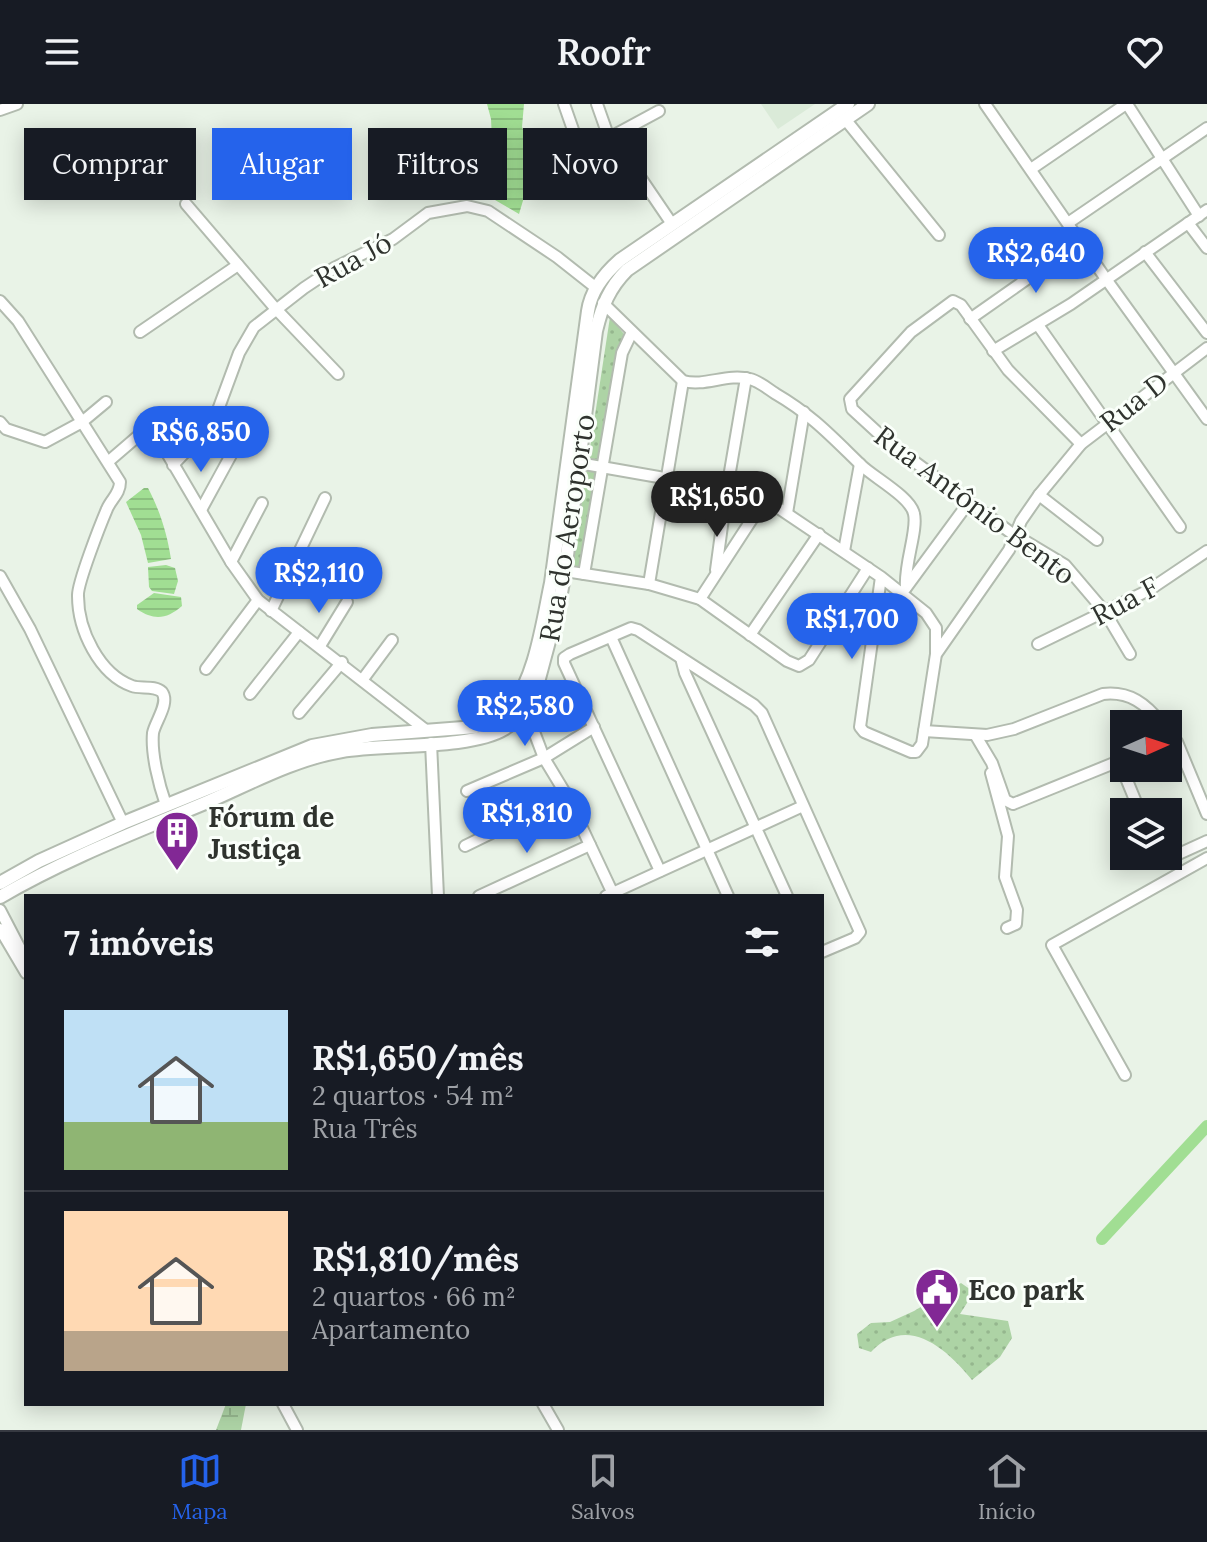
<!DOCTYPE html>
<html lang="pt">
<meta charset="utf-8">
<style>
body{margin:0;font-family:Lora,serif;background:#242831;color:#f1f3f6;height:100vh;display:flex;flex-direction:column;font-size:30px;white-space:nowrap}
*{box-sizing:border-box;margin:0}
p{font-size:26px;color:#9ea1a6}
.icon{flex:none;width:44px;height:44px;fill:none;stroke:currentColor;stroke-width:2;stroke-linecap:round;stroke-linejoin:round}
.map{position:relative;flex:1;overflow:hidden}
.sheet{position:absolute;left:24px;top:790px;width:800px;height:512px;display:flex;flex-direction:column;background:#171b24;border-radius:0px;box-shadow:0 4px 20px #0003}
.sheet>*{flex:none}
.guide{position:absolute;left:24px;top:24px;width:800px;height:72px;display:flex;gap:16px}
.needle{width:52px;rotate:87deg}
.fabs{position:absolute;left:1110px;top:606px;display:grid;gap:16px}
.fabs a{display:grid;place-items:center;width:72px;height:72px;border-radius:0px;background:#171b24;box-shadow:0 4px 20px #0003;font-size:40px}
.price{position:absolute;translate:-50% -68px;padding:0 18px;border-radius:28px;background:#2563eb;color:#fff;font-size:26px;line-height:52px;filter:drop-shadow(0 2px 4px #0008)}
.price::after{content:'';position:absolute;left:50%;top:48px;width:24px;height:18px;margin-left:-12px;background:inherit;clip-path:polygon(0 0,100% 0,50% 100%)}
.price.current{background:#222;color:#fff}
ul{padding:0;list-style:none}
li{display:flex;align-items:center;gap:24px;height:200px;padding:0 40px}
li+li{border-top:2px solid #363941}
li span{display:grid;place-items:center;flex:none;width:224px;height:160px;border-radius:0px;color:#555}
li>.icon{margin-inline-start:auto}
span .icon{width:96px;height:96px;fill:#fffc;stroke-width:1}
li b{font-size:34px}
h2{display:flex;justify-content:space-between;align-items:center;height:96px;padding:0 40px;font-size:34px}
.chip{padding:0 28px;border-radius:0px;background:#171b24;box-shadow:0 4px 20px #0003;font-size:28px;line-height:72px}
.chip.current{background:#2563eb;color:#fff}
header{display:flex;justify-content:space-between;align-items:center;height:104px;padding:0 40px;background:#171b24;font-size:36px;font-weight:600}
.dock{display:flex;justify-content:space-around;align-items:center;height:112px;border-top:2px solid #363941;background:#171b24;font-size:22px;color:#9ea1a6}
.dock a{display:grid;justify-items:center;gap:4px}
.dock .current{color:#2563eb}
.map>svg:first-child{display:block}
.built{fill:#daead8}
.wetland{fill:url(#wetland-marsh)}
.park{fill:url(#park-dots)}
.water{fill:url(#water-rules)}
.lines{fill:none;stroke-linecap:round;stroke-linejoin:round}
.river{stroke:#a1de93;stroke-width:12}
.minor-casing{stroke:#b2bbaf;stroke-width:14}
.major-casing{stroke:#b2bbaf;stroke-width:16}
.minor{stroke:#fff;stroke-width:10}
.major{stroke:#fff;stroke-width:12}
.labels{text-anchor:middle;stroke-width:6;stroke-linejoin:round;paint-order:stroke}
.street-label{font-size:28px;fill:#2f332e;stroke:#fafffa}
.poi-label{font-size:28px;font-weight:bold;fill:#2f332e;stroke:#fafffa;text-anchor:start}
</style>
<header><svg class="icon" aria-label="menu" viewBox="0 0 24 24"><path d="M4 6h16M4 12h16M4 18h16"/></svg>Roofr<svg class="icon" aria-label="heart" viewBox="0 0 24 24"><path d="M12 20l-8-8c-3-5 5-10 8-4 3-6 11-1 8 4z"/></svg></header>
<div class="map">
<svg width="1207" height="1326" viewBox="0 0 1207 1326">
<defs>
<pattern id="wetland-marsh" width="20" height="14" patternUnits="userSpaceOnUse" patternTransform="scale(2)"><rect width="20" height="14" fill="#add3a5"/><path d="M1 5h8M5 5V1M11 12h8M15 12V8" fill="none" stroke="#95b68e"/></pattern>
<pattern id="park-dots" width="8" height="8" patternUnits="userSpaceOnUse" patternTransform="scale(2)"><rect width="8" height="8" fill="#add3a5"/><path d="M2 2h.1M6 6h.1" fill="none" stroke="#95b68e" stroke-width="1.8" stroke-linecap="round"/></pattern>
<pattern id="water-rules" width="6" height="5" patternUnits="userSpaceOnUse" patternTransform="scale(2)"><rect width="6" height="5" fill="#a1de93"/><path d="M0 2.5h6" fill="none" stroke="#8bbf7f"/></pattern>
</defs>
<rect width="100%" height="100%" fill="#e9f3e7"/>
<polygon class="built" points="761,0 815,0 778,25"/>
<polygon class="wetland" points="226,1300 246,1300 241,1326 216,1326"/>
<g class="park">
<polygon points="610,213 624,230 584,462 572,462"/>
<path d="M961 1179 974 1188 960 1210 1008 1217 1012 1234 1000 1253 972 1276C947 1245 907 1209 871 1248L859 1244 857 1230 871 1219 890 1218 914 1207Z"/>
</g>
<g class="water">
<polygon points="487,0 524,0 522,23 536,53 519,110 495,96 491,15"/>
<path d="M144 384H148C160 407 167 429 171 455L148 459 141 431 126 398Z"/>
<polygon points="166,461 175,464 178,477 174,490 152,487 149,483 148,463"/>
<path d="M154 489 181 493 182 502C167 515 154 517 137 505V501Z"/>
</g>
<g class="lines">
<polyline class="river" points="1102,1135 1207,1022"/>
<g class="minor-casing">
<g id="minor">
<polyline points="564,0 578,40"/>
<polyline points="597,0 609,34 621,45 672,120"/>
<polyline points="985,0 1106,175 1207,315"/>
<polyline points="1127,0 1199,112"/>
<polyline points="0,6 17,0"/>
<polyline points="845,15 939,131"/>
<polyline points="609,34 659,7"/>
<polyline points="1031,65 1126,0"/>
<polyline points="186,100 275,204 338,270"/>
<polyline points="1068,119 1207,24"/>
<polyline points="1188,119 1207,144"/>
<polyline points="1145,148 1207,229"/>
<path d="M0 197 18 217 120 378C120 390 111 395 107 405 101 419 77 480 78 492 78 526 99 570 132 582 140 585 155 581 162 588 170 599 155 618 153 629 151 650 159 681 166 701"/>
<path d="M603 199 683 277C705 283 727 269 750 275 759 277 768 285 776 290 812 311 832 333 861 361 873 373 911 393 914 410 918 426 904 460 906 483"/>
<polyline points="970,215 1081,137"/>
<polyline points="1038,221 1180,423"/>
<polyline points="140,228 238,161"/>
<polyline points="993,247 1071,200 1207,106"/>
<polyline points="0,318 6,325 45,338 82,318 106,298"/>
<polyline points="1081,340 1008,266 961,201 953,197 911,228 850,295 852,305 889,339 1010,428 1065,461 1105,508 1130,550"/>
<polyline points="109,357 145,326 154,327 231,458 258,496 427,627"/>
<polyline points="573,358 727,385 765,395 881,473 926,509 936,524 936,550 922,640 916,648 911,648 864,628 860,623 881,473"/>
<polyline points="173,361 206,326 218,306 239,249 254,223 304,184 334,164 393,135 428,109 467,102 488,107 557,153 595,183"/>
<polyline points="1039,391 1097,436"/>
<polyline points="201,406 231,351"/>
<polyline points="787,409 804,308"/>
<polyline points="844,447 860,360"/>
<polyline points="231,458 262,399"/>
<polyline points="716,466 727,385 746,274"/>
<polyline points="565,467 649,480 700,495 787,557 799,562 809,556 868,464"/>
<polyline points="584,470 622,249 632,228"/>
<polyline points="0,472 30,525 123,719"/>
<polyline points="649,480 683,277"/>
<polyline points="905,485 969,398"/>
<polyline points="700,495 765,395"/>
<polyline points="271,507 325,394"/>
<polyline points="750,531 819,430"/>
<polyline points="611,533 728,792"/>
<polyline points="1038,540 1149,486 1207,447"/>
<polyline points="320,542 347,498"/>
<polyline points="937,549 1009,446 1021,417 1039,391 1081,340 1207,244"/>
<polyline points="681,554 685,569 787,792"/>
<polyline points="206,565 258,496"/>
<polyline points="363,575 392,536"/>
<polyline points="250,590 299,528"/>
<polyline points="299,609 342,558"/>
<polyline points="516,616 526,617 533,625 544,654 567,692 614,792"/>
<path d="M924 627 987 631 1014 625 1103 590C1130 587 1146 600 1162 620"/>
<polyline points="1168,627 1177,638 1207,710"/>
<polyline points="976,632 992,659 1005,696 1013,700 1124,655"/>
<polyline points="431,639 438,792"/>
<polyline points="1119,657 1140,708"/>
<polyline points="991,669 1008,732 1005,773 1017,806 1016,820 1007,824"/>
<polyline points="467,687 544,654 594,623"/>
<polyline points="465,742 567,692"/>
<polyline points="1159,752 1172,753 1207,737"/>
<polyline points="660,767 564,559 564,554 570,550 631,524 638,526 754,601 762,609 860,828 855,834 822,848"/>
<polyline points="479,792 590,741"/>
<polyline points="606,792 803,702"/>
<polyline points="0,806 26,856"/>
<polyline points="0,825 26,869"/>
<polyline points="1125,971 1052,841 1207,754"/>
<polyline points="283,1300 297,1326"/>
<polyline points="543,1300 558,1326"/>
</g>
</g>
<g class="major-casing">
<g id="major">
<path d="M0 779 39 757 123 719 312 642 372 631 476 623C488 619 500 615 509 605 535 578 543 516 551 479L588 207C591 186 604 170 620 156L848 0"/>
<path d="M0 793C65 755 136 728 205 699 249 680 294 655 342 647 383 640 472 645 504 625 520 615 530 599 537 582L559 500 565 467 596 227C602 202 609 184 627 166L868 0"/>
</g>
</g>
<use href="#minor" class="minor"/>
<use href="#major" class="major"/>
</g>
<defs>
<g id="building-pin" transform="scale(2.3)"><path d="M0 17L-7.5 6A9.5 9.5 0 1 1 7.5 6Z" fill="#822895" stroke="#fafffa"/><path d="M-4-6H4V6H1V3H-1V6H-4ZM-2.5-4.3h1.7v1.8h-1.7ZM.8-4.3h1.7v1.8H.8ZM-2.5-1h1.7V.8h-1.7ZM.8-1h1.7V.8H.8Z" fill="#fff"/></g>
<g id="civic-pin" transform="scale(2.3)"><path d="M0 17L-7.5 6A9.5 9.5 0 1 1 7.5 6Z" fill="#822895" stroke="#fafffa"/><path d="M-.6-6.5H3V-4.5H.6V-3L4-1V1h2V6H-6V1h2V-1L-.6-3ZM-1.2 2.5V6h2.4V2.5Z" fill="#fff"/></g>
</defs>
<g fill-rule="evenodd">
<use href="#building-pin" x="177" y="729"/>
<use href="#civic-pin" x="937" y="1186"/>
</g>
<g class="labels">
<g class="street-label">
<text transform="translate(353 156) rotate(-29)" y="10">Rua Jó</text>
<text transform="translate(1134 298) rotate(-38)" y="10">Rua D</text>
<text transform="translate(975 401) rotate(37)" y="10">Rua Antônio Bento</text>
<text transform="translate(567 424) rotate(-81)" y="10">Rua do Aeroporto</text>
<text transform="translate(1125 497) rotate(-28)" y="10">Rua F</text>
</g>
<g class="poi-label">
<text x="208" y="723">Fórum de<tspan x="208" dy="32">Justiça</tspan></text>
<text x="968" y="1196">Eco park</text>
</g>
</g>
</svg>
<div class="fabs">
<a><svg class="needle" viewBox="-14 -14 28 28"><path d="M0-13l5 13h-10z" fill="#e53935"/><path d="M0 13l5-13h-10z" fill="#9ea1a6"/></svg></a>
<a><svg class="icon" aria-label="layers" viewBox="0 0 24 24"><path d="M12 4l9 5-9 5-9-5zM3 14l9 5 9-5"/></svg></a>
</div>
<b class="price" style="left:1036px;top:191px">R$2,640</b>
<b class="price" style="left:201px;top:370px">R$6,850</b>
<b class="price current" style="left:717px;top:435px">R$1,650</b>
<b class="price" style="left:319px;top:511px">R$2,110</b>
<b class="price" style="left:852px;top:557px">R$1,700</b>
<b class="price" style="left:525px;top:644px">R$2,580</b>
<b class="price" style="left:527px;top:751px">R$1,810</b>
<div class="guide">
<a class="chip">Comprar</a>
<a class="chip current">Alugar</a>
<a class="chip">Filtros</a>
<a class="chip">Novo</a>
</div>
<section class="sheet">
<h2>7 imóveis<svg class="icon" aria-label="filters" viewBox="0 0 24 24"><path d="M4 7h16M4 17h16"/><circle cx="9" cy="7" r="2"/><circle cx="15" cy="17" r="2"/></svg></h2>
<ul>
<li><span style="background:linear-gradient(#bfe0f5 70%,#8fb573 0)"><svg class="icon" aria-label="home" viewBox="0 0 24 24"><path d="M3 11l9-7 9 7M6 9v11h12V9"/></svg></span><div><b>R$1,650/mês</b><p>2 quartos · 54 m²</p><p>Rua Três</p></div></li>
<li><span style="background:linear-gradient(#ffd9b3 75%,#b9a48a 0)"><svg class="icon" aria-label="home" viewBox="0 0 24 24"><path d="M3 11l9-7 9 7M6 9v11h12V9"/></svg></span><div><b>R$1,810/mês</b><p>2 quartos · 66 m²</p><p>Apartamento</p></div></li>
</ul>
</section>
</div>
<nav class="dock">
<a class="current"><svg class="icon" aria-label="map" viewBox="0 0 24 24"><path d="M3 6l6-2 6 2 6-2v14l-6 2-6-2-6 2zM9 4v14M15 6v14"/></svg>Mapa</a>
<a><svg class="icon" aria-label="saved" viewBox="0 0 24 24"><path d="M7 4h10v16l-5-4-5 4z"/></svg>Salvos</a>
<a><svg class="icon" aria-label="home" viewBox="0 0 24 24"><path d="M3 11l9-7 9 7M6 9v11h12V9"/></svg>Início</a>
</nav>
